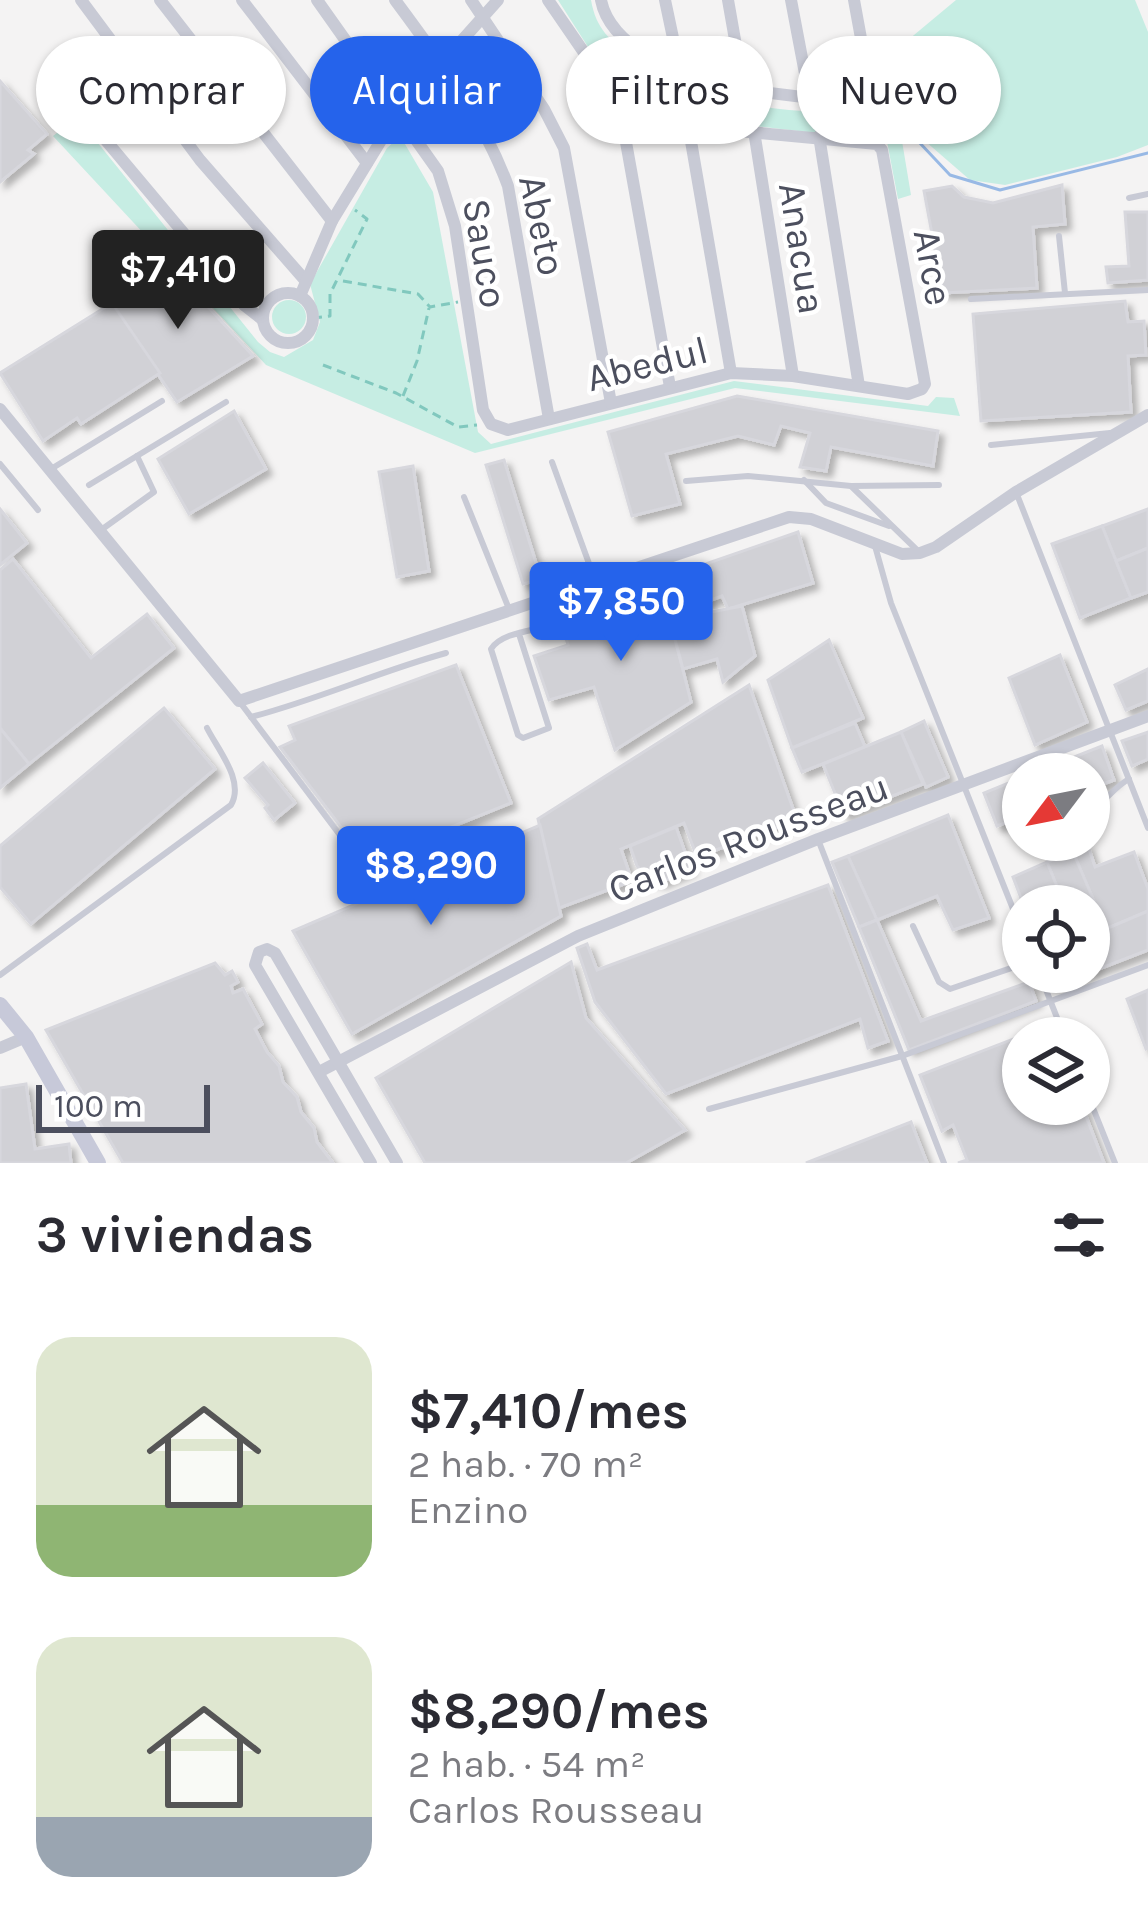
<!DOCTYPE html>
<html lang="es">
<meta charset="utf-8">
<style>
body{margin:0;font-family:Karla,sans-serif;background:#f7f7f7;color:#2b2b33;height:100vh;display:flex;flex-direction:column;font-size:45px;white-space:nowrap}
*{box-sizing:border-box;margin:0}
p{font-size:39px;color:#7c7c81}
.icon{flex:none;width:66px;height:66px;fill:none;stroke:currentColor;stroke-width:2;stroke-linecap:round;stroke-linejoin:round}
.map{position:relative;height:1163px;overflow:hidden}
.details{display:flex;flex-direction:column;background:#fff;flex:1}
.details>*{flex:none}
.top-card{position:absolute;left:36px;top:36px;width:1077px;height:108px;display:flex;gap:24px}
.needle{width:78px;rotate:238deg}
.tools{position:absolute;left:1002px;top:753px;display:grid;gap:24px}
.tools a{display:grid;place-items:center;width:108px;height:108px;border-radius:50%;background:#fff;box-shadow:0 3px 9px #0004;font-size:60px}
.scale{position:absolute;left:36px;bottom:30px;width:174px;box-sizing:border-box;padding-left:12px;border:6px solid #4c4f5e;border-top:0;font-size:33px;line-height:42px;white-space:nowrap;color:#4c4f5e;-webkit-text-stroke:9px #fff;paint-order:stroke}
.price{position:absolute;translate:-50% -102px;padding:0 27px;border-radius:12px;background:#2563eb;color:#fff;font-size:39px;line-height:78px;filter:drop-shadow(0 3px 6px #0008)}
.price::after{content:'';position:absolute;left:50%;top:72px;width:36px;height:27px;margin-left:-18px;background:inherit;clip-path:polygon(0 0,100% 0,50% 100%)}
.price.selected{background:#222;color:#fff}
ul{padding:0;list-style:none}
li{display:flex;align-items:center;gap:36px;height:300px;padding:0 36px}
li span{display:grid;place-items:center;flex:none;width:336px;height:240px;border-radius:36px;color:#555}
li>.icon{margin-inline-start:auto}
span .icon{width:144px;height:144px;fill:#fffc;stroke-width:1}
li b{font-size:51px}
h2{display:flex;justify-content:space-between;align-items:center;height:144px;padding:0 36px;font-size:51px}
.chip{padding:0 42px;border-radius:54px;background:#fff;box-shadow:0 3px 9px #0004;font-size:42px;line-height:108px}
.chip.selected{background:#2563eb;color:#fff}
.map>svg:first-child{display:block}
.green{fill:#c6ede3}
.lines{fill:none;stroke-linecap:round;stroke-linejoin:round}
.stream{stroke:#98b9e5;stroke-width:3}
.building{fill:#d1d1d6;stroke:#d7d7dd;stroke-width:3;filter:url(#shadow)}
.path{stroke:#81c8be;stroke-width:3;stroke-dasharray:9 6;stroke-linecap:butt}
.service{stroke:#c8cad5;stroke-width:6}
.minor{stroke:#c8cad5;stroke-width:12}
.secondary{stroke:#c7c9d9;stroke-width:16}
.labels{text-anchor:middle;stroke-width:9;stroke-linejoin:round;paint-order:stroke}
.street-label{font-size:39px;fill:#4c4f5e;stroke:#fff}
</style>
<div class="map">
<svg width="1148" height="1163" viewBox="0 0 1148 1163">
<defs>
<filter id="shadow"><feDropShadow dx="5.5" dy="5.5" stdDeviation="3" flood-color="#0004"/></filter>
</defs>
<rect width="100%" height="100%" fill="#f4f3f3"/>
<g class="green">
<path d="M558 0H591C596 29 610 41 634 57 713 113 784 109 876 116L884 141 629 111Z"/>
<polygon points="956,0 1135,0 1148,32 1148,145 1117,157 1005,185 970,180 910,128 896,50"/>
<polygon points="880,105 896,105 911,195 898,199"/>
<polygon points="77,117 258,342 270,352 284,357 313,340 320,322 310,284 387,148 397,139 402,139 433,192 478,432 491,444 734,381 928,406 936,397 954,398 960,416 735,388 475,453 266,365 53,136"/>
<circle cx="289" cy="317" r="17"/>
</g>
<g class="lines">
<polyline class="stream" points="908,138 918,141 950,175 1000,190 1148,153"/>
</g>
<g class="building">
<polygon points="0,81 47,134 28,150 34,154 0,182"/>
<polygon points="1062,185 1065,224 1033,227 1037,288 943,293 924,191 952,186 964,197 993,203"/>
<polygon points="1125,212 1148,212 1148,280 1108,283 1106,267 1129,266"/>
<polygon points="167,262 253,356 177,402 108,302"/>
<polygon points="1125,301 1128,322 1144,321 1146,355 1128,356 1131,412 981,421 973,314"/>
<polygon points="112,303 160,373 81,424 77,418 43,441 0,373"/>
<polygon points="737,396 938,431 933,466 831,447 826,471 800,467 810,433 781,426 774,445 738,436 666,454 680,504 632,516 608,432"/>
<polygon points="234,411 266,469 189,514 158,459"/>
<polygon points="504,460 541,579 523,584 486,465"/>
<polygon points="413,466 429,571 397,577 379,472"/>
<polygon points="0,509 27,543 0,565"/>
<polygon points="1148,509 1148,548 1116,561 1102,526"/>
<polygon points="1102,526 1131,598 1080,618 1052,544"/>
<polygon points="798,532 813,583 728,609 722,596 700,604 691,569"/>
<polygon points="1148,548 1148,592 1131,598 1116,561"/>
<polygon points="13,559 91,658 147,614 174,648 29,764 0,728 0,570"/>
<polygon points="662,588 691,702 615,750 594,687 549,700 534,656 568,645 561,621"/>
<polygon points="742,606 755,656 723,682 717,659 683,669 673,632 699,624 696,615"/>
<polygon points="829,640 863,718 792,748 768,680"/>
<polygon points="1060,655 1087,722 1035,745 1009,678"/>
<polygon points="456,665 511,803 367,861 280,747 295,740 289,726"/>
<polygon points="1148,669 1148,701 1126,710 1115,685"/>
<polygon points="749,685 797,820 697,857 684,823 621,849 632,881 559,908 538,819"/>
<polygon points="164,708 215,769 31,924 0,887 0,846"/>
<polygon points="924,721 948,777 926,787 901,732"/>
<polygon points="855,723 865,747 802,772 792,748"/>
<polygon points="0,728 29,764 0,788"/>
<polygon points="901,732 923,784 844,815 823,764"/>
<polygon points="1148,732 1148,759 1132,766 1122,741"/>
<polygon points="1102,746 1114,780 1089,789 1089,774 1031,774"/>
<polygon points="263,763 295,803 274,820 265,808 268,805 245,778"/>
<polygon points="1023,777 1023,816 997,826 984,793"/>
<polygon points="948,815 989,918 953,930 937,896 877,920 848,856"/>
<polygon points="540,825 561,916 352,1034 293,931"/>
<polygon points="676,827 691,869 661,882 649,879 637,866 630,846"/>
<polygon points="1088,846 1095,867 1134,852 1148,889 1148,911 1106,929 1073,852"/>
<polygon points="1073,852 1106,929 1089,936 1089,906 1065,906 1047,862"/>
<polygon points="848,856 877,920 859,927 832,862"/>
<polygon points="1047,862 1065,906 1024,906 1013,877"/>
<polygon points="828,885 888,1041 868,1048 860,1019 666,1094 595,1002 577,948 587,944 597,970"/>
<polygon points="1148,911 1148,950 1091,972 1089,936"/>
<polygon points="877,920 921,1021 1029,982 1036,1001 909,1050 859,927"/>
<polygon points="571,962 586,1018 685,1130 626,1163 425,1163 376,1078"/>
<polygon points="215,963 225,975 232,971 238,982 231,986 233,993 243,989 262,1024 255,1029 267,1052 279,1066 283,1082 297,1097 301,1112 314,1128 317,1142 333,1163 123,1163 46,1030"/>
<polygon points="1089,966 1091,972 1056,986 1051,972 1089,972"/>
<polygon points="1148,990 1148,1048 1146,1049 1127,999"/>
<polygon points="1047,1026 1052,1038 1023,1038 1023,1104 1064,1104 1070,1116 1084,1111 1104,1163 958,1163 967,1160 953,1125 942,1131 920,1075"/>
<polygon points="26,1084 35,1149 69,1144 71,1163 0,1163 0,1088"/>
<polygon points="911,1122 927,1163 806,1163"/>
</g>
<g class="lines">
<g class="path">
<polyline points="876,101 884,132"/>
<polyline points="343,281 418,294 430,307 458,302"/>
<polyline points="313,318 330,316 330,294 367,219 355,210"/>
<polyline points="323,365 396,393 458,427 477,425"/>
<polyline points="403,396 417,361 429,308"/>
</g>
<g class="service">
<polyline points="1129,198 1148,194"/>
<polyline points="1059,236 1065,293"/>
<polyline points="971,299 1148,290"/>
<polyline points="991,445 1110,433"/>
<polyline points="552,462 595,580"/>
<polyline points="0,464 38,510"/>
<polyline points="51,469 162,401"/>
<polyline points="804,480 826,503 889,526"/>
<polyline points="686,481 748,476 851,486 917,550"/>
<polyline points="89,485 226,402"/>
<polyline points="851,486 939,485"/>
<polyline points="1016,492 1148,828"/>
<polyline points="464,497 509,609"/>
<polyline points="101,530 154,492 137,456"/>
<polyline points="875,546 891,603 1023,934"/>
<path d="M519 634 549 728 523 738 518 735 491 649C501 633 531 631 549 626L543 601"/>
<polyline points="239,701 370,875"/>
<path d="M251 717C317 700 380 671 446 653"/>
<path d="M1089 811C1106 803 1111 789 1129 779"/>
<polyline points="819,842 944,1163"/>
<polyline points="1022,844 1031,840"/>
<polyline points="913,926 939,982 950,989 1023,964"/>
<polyline points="1039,972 1065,1038"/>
<path d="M0 975 231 805C245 781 218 750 207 728"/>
<polyline points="1089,1098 1115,1163"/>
<polyline points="709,1109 902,1056 1148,965"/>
</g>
<g class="minor">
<polyline points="81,0 200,160 304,279"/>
<polyline points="160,0 332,221"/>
<polyline points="242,0 367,163"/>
<polyline points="317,0 438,171 455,226 483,410 491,424 508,430 731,373 793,376 908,394 922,389 925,384 882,150 877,144 622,120"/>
<path d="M395 0C438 58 483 118 508 186L549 419"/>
<polyline points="471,0 544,109 564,148 611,403"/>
<polyline points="548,0 583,51 622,120 670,387"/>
<path d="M601 0C610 47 678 75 721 87L860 104 871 93 854 0"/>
<polyline points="665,0 680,71"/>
<polyline points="728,0 744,91"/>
<polyline points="791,0 810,100"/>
<polyline points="138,80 99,111 98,131 244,305 263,320"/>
<polyline points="688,124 731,373"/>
<polyline points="754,131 793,376"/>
<polyline points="819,136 859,386"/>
<circle cx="288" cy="318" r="25"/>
<polyline points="300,296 332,221 399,111 498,0"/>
<polyline points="0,409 239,701 789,517 811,519 902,554 920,553 936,547 1016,492 1148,415"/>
<polyline points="0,1048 26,1037"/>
<polyline points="319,1072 578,936 818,839 1148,716"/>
<polyline points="371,1163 255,965 259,952 267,949 275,953 397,1163"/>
</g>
<polyline class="secondary" points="0,1005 26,1037 98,1163"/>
</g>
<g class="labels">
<g class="street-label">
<text transform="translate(543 225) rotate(78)" y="14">Abeto</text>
<text transform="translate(803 248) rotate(81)" y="14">Anacua</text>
<text transform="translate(486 253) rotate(80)" y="14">Sauco</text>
<text transform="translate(934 267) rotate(80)" y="14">Arce</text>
<text transform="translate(647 363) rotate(-14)" y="14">Abedul</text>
<text transform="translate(748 837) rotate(-21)" y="14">Carlos Rousseau</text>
</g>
</g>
</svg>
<div class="tools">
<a><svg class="needle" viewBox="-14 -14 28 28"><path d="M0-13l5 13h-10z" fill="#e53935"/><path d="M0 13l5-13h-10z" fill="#7c7c81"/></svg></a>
<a><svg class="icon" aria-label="locate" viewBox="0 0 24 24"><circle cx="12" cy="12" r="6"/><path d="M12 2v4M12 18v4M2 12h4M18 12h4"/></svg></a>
<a><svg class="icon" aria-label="layers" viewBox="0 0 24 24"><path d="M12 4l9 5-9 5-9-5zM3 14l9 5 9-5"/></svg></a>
</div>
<div class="scale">100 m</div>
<b class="price selected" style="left:178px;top:332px">$7,410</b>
<b class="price" style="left:621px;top:664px">$7,850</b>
<b class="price" style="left:431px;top:928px">$8,290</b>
<div class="top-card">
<a class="chip">Comprar</a>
<a class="chip selected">Alquilar</a>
<a class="chip">Filtros</a>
<a class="chip">Nuevo</a>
</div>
</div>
<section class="details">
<h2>3 viviendas<svg class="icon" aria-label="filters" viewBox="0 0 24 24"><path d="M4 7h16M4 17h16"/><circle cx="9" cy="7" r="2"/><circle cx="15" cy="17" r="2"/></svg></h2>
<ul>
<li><span style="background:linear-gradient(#dfe7d0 70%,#8fb573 0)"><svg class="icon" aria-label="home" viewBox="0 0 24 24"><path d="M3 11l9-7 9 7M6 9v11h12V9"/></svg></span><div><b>$7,410/mes</b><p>2 hab. · 70 m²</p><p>Enzino</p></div></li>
<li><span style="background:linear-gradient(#dfe7d0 75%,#9aa5b1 0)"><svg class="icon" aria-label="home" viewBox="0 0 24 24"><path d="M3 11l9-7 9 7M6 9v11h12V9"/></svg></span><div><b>$8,290/mes</b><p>2 hab. · 54 m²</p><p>Carlos Rousseau</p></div></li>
</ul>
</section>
